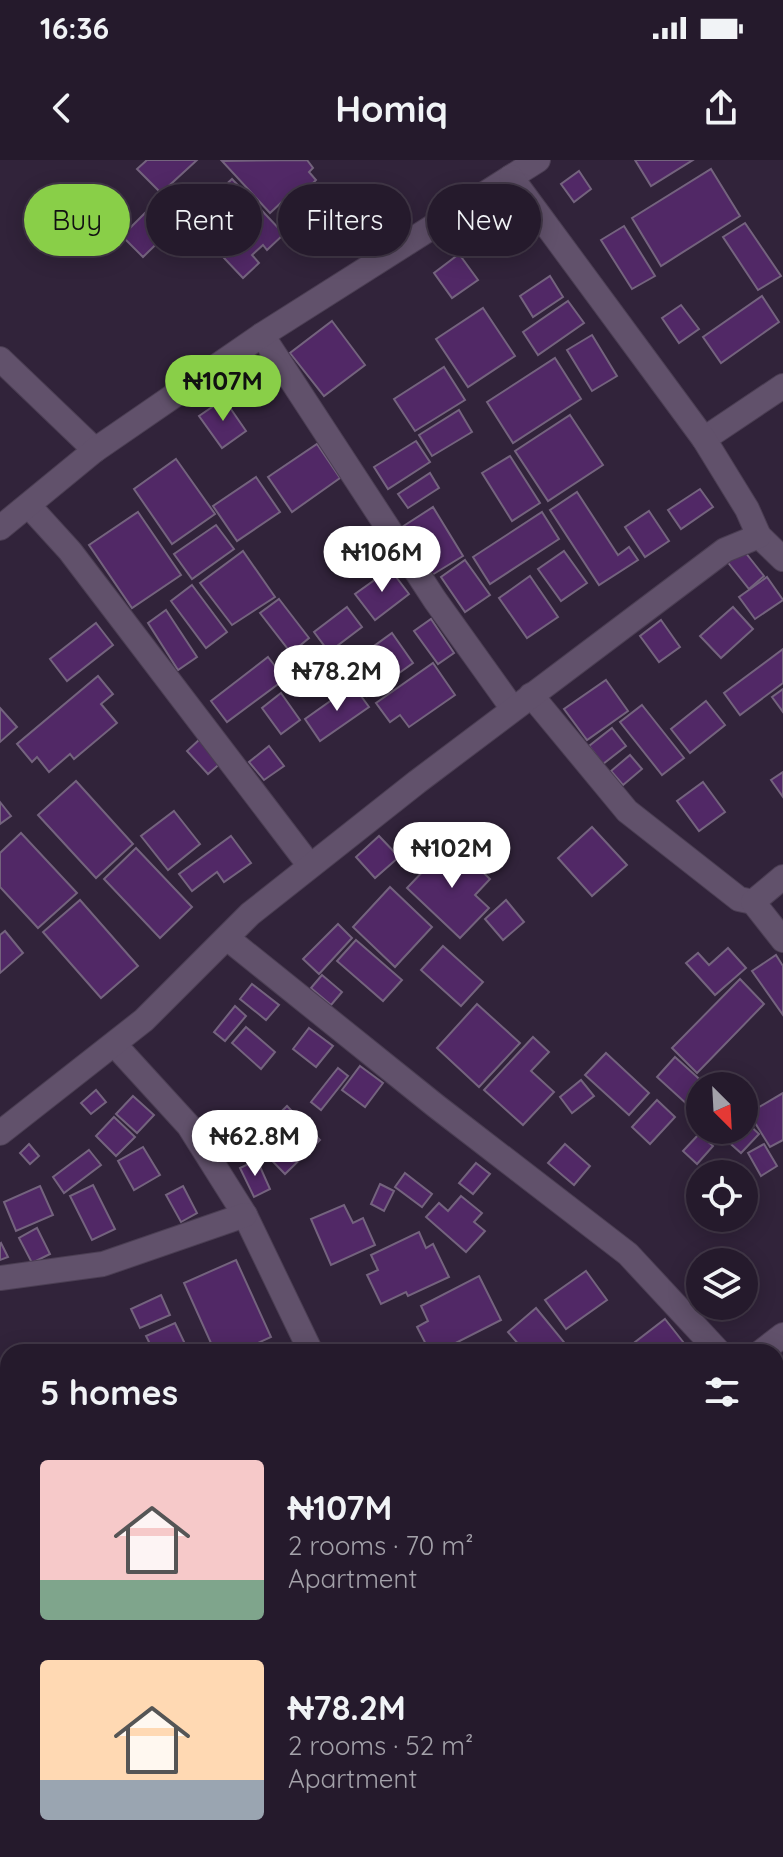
<!DOCTYPE html>
<meta charset="utf-8">
<style>
body{margin:0;font-family:Quicksand,sans-serif;background:#312738;color:#f1f3f6;height:100vh;display:flex;flex-direction:column;font-size:30px;white-space:nowrap}
*{box-sizing:border-box;margin:0}
p{font-size:26px;color:#a3a1a9}
.icon{flex:none;width:44px;height:44px;fill:none;stroke:currentColor;stroke-width:2;stroke-linecap:round;stroke-linejoin:round}
.map{position:relative;flex:1;overflow:hidden}
.side{position:absolute;left:0px;top:1184px;width:784px;height:514px;display:flex;flex-direction:column;background:#251a2c;border-radius:24px 24px 0 0;box-shadow:0 4px 20px #0003,0 0 0 2px #423848}
.side>*{flex:none}
.banner{position:absolute;left:24px;top:24px;width:736px;height:72px;display:flex;gap:16px}
.needle{width:52px;rotate:156deg}
.tools{position:absolute;left:686px;top:912px;display:grid;gap:16px}
.tools a{display:grid;place-items:center;width:72px;height:72px;border-radius:50%;background:#251a2c;box-shadow:0 4px 20px #0003,0 0 0 2px #423848;font-size:40px}
.price{position:absolute;translate:-50% -68px;padding:0 18px;border-radius:28px;background:#fff;color:#222;font-size:26px;line-height:52px;filter:drop-shadow(0 2px 4px #0008)}
.price::after{content:'';position:absolute;left:50%;top:48px;width:24px;height:18px;margin-left:-12px;background:inherit;clip-path:polygon(0 0,100% 0,50% 100%)}
.price.active{background:#89cf48;color:#111}
ul{padding:0;list-style:none}
li{display:flex;align-items:center;gap:24px;height:200px;padding:0 40px}
li span{display:grid;place-items:center;flex:none;width:224px;height:160px;border-radius:8px;color:#555}
li>.icon{margin-inline-start:auto}
span .icon{width:96px;height:96px;fill:#fffc;stroke-width:1}
li b{font-size:34px}
h2{display:flex;justify-content:space-between;align-items:center;height:96px;padding:0 40px;font-size:34px}
.tag{padding:0 28px;border-radius:36px;background:#251a2c;box-shadow:0 4px 20px #0003,0 0 0 2px #423848;font-size:28px;line-height:72px}
.tag.active{background:#89cf48;color:#111}
.status{display:flex;justify-content:space-between;align-items:center;height:56px;padding:0 40px;background:#251a2c;direction:ltr}
.status svg{height:22px;fill:currentColor}
header{display:flex;justify-content:space-between;align-items:center;height:104px;padding:0 40px;background:#251a2c;font-size:36px;font-weight:800}
.map>svg:first-child{display:block}
.building{fill:#512866;stroke:#74637e;stroke-width:2}
.lines{fill:none;stroke-linecap:round;stroke-linejoin:round}
.minor-casing{stroke:#4b3e53;stroke-width:26}
.minor{stroke:#61516b;stroke-width:24}
</style>
<div class="status"><b>16:36</b><svg viewBox="0 0 49 12"><path d="M0 12V9h3v3zM5 12V6h3v6zM10 12V3h3v9zM15 12V0h3v12zM26 1h20v11H26zM47 4h2v5h-2z"/></svg></div>
<header><svg class="icon" aria-label="back" viewBox="0 0 24 24"><path d="M15 5l-7 7 7 7"/></svg>Homiq<svg class="icon" aria-label="share" viewBox="0 0 24 24"><path d="M12 15V3M7 8l5-5 5 5M5 13v7h14v-7"/></svg></header>
<div class="map">
<svg width="783" height="1697" viewBox="0 0 783 1697">
<rect width="100%" height="100%" fill="#31233a"/>
<g class="building">
<polygon points="147,0 197,0 161,33 137,9"/>
<polygon points="307,0 313,8 309,12 316,20 310,26 314,31 293,50 284,40 270,53 222,1"/>
<polygon points="635,0 693,0 651,26"/>
<polygon points="711,9 740,56 661,106 632,58"/>
<polygon points="579,11 591,29 574,42 561,24"/>
<polygon points="232,19 284,74 267,90 263,85 252,95 259,103 243,118 188,60"/>
<polygon points="160,38 181,60 143,97 122,76"/>
<polygon points="745,63 781,116 758,130 723,77"/>
<polygon points="624,66 655,116 632,129 601,80"/>
<polygon points="459,94 478,120 452,138 434,113"/>
<polygon points="550,116 563,137 533,157 520,136"/>
<polygon points="762,136 779,162 721,203 703,177"/>
<polygon points="568,141 584,163 538,195 523,172"/>
<polygon points="681,145 699,169 679,183 662,158"/>
<polygon points="483,148 515,196 468,227 436,179"/>
<polygon points="332,161 365,205 324,236 290,193"/>
<polygon points="592,175 617,216 592,231 567,190"/>
<polygon points="555,198 581,239 513,283 487,242"/>
<polygon points="444,207 465,240 415,271 394,239"/>
<polygon points="224,239 246,271 222,288 199,256"/>
<polygon points="459,250 472,272 432,296 419,275"/>
<polygon points="570,255 603,305 548,341 515,291"/>
<polygon points="416,281 430,302 388,329 374,307"/>
<polygon points="317,284 340,318 292,352 268,317"/>
<polygon points="510,296 540,343 512,361 482,313"/>
<polygon points="176,299 215,354 172,384 134,329"/>
<polygon points="430,313 439,328 408,348 398,334"/>
<polygon points="256,317 280,352 237,381 213,346"/>
<polygon points="700,329 713,347 681,369 668,350"/>
<polygon points="577,332 618,395 629,387 638,400 599,425 550,350"/>
<polygon points="433,347 463,396 432,415 402,367"/>
<polygon points="649,351 669,381 645,397 625,367"/>
<polygon points="138,352 181,415 132,448 89,385"/>
<polygon points="542,352 559,379 490,424 473,397"/>
<polygon points="216,365 234,389 192,419 174,394"/>
<polygon points="741,387 764,416 749,429 726,400"/>
<polygon points="243,391 275,437 232,465 200,423"/>
<polygon points="564,391 587,423 561,441 538,409"/>
<polygon points="465,400 490,435 465,452 441,417"/>
<polygon points="390,409 409,434 375,460 355,434"/>
<polygon points="530,416 558,457 527,478 499,438"/>
<polygon points="767,417 783,440 755,459 739,437"/>
<polygon points="192,425 227,472 206,488 171,441"/>
<polygon points="279,439 309,478 291,493 260,453"/>
<polygon points="347,447 362,467 329,492 314,472"/>
<polygon points="733,447 753,469 721,498 700,476"/>
<polygon points="166,450 197,497 178,510 148,463"/>
<polygon points="431,459 454,493 438,504 414,471"/>
<polygon points="661,460 680,487 659,502 640,476"/>
<polygon points="96,463 113,485 67,521 50,499"/>
<polygon points="392,473 413,503 367,536 345,507"/>
<polygon points="783,489 783,523 740,555 724,533"/>
<polygon points="268,497 285,519 227,562 211,541"/>
<polygon points="433,503 455,535 409,567 400,555 390,562 376,543"/>
<polygon points="98,516 113,534 101,544 117,563 74,599 70,594 49,612 37,597 32,602 17,584"/>
<polygon points="606,520 628,551 587,580 564,549"/>
<polygon points="353,525 369,547 320,581 305,559"/>
<polygon points="783,529 783,552 772,537"/>
<polygon points="281,533 300,560 281,574 262,548"/>
<polygon points="706,541 725,565 690,593 671,569"/>
<polygon points="642,545 684,598 662,615 620,562"/>
<polygon points="0,548 17,567 0,582"/>
<polygon points="612,568 626,586 603,604 589,586"/>
<polygon points="200,579 222,602 208,614 187,591"/>
<polygon points="269,586 284,606 264,620 249,602"/>
<polygon points="630,595 642,609 623,625 611,611"/>
<polygon points="783,612 783,637 771,620"/>
<polygon points="76,621 133,684 96,718 38,655"/>
<polygon points="703,622 725,652 699,671 677,641"/>
<polygon points="0,642 11,656 0,664"/>
<polygon points="174,651 200,684 168,710 141,676"/>
<polygon points="592,667 627,705 592,736 558,698"/>
<polygon points="21,673 77,733 38,768 0,727 0,693"/>
<polygon points="231,676 251,703 224,722 217,712 192,731 179,714"/>
<polygon points="379,676 399,697 375,718 356,697"/>
<polygon points="451,682 490,719 475,735 489,748 460,778 407,728"/>
<polygon points="136,688 192,747 160,778 104,719"/>
<polygon points="390,727 432,767 395,807 353,767"/>
<polygon points="80,740 138,806 101,838 43,772"/>
<polygon points="506,740 524,762 503,780 485,759"/>
<polygon points="338,764 352,778 319,814 303,799"/>
<polygon points="5,771 23,793 0,813 0,775"/>
<polygon points="356,780 402,820 383,841 337,801"/>
<polygon points="443,786 483,822 461,846 421,810"/>
<polygon points="728,788 746,808 715,835 686,803 698,793 709,805"/>
<polygon points="776,795 783,806 783,855 752,811"/>
<polygon points="322,815 342,832 331,845 311,828"/>
<polygon points="740,819 764,844 697,913 672,888"/>
<polygon points="252,824 279,845 266,860 240,839"/>
<polygon points="477,844 520,883 479,927 437,888"/>
<polygon points="235,846 246,856 225,881 214,872"/>
<polygon points="246,867 275,892 261,909 232,883"/>
<polygon points="309,868 333,886 316,907 293,889"/>
<polygon points="533,877 549,892 531,911 554,932 523,965 484,930"/>
<polygon points="606,893 649,933 629,955 585,915"/>
<polygon points="675,897 707,926 700,926 700,956 657,917"/>
<polygon points="360,906 383,923 365,947 342,930"/>
<polygon points="338,908 348,916 321,950 311,942"/>
<polygon points="581,920 594,936 572,953 560,937"/>
<polygon points="96,930 106,942 91,954 81,943"/>
<polygon points="783,933 783,980 770,987 749,953"/>
<polygon points="133,936 154,955 137,973 116,954"/>
<polygon points="657,940 675,957 650,984 632,967"/>
<polygon points="287,946 320,980 285,1014 252,980"/>
<polygon points="114,957 135,977 116,996 96,976"/>
<polygon points="744,960 759,974 741,993 715,970 744,970"/>
<polygon points="699,974 713,986 697,1004 683,991"/>
<polygon points="29,984 39,996 30,1004 20,993"/>
<polygon points="565,984 590,1006 574,1025 548,1003"/>
<polygon points="764,984 777,1006 761,1016 748,993"/>
<polygon points="143,987 160,1015 134,1030 118,1001"/>
<polygon points="89,990 101,1005 64,1033 53,1017"/>
<polygon points="257,1000 270,1029 254,1037 240,1008"/>
<polygon points="476,1003 490,1014 473,1034 459,1023"/>
<polygon points="405,1013 432,1034 422,1047 395,1027"/>
<polygon points="380,1024 394,1031 384,1051 371,1044"/>
<polygon points="93,1025 115,1069 92,1080 70,1036"/>
<polygon points="40,1026 53,1055 16,1071 4,1042"/>
<polygon points="183,1026 197,1053 181,1062 166,1035"/>
<polygon points="461,1036 482,1053 474,1062 485,1071 466,1092 426,1057 439,1043 448,1051"/>
<polygon points="344,1045 353,1063 363,1058 375,1085 331,1105 311,1059"/>
<polygon points="37,1068 50,1094 32,1103 19,1078"/>
<polygon points="419,1072 426,1088 433,1084 449,1117 408,1136 406,1132 381,1144 367,1115 378,1110 371,1095"/>
<polygon points="1,1083 8,1097 0,1100 0,1084"/>
<polygon points="236,1100 271,1177 238,1192 215,1192 184,1123"/>
<polygon points="586,1111 607,1140 566,1169 545,1140"/>
<polygon points="479,1116 501,1160 438,1192 430,1192 417,1167 428,1161 421,1146"/>
<polygon points="161,1135 170,1155 140,1168 131,1149"/>
<polygon points="536,1148 568,1187 562,1192 525,1192 508,1172"/>
<polygon points="665,1159 691,1192 635,1192 630,1186"/>
<polygon points="175,1163 186,1186 172,1192 154,1192 146,1176"/>
<polygon points="783,1224 783,1257 776,1239 776,1227"/>
<polygon points="0,1284 8,1293 8,1299 0,1306"/>
<polygon points="783,1311 783,1353 776,1356 776,1314"/>
<polygon points="0,1375 8,1386 0,1393"/>
<polygon points="8,1402 8,1433 2,1437 0,1434 0,1408"/>
<polygon points="0,1469 8,1477 8,1501 0,1508"/>
<polygon points="783,1579 783,1625 776,1630 776,1584"/>
<polygon points="22,1690 42,1690 36,1697 30,1697"/>
<polygon points="147,1690 174,1690 178,1697 136,1697"/>
<polygon points="462,1690 485,1690 489,1696 467,1697"/>
<polygon points="610,1690 637,1690 642,1697 615,1697"/>
<polygon points="645,1690 683,1690 685,1693 679,1697 650,1697"/>
</g>
<g class="lines">
<g class="minor-casing">
<g id="minor">
<polyline points="262,175 435,440 513,549"/>
<polyline points="0,199 95,290"/>
<polyline points="704,279 783,226"/>
<polyline points="29,346 70,391 310,706"/>
<polyline points="0,368 95,290 262,175 538,0"/>
<polyline points="759,376 783,399"/>
<polyline points="531,535 627,651 739,739 753,742"/>
<polyline points="783,717 753,742 783,780"/>
<polyline points="227,778 436,946 628,1094 719,1192"/>
<polyline points="115,885 189,966 245,1055 311,1192"/>
<polyline points="0,973 144,860 250,754 417,622 725,390 759,376 747,349 704,279 511,17"/>
<polyline points="0,1118 103,1104 245,1055"/>
<polyline points="761,1192 783,1175"/>
<polyline points="0,1244 8,1256"/>
<polyline points="776,1543 783,1540"/>
<polyline points="345,1690 352,1697"/>
<polyline points="68,1697 75,1690"/>
<polyline points="531,1697 542,1690"/>
</g>
</g>
<use href="#minor" class="minor"/>
</g>
</svg>
<div class="tools">
<a><svg class="needle" viewBox="-14 -14 28 28"><path d="M0-13l5 13h-10z" fill="#e53935"/><path d="M0 13l5-13h-10z" fill="#a3a1a9"/></svg></a>
<a><svg class="icon" aria-label="locate" viewBox="0 0 24 24"><circle cx="12" cy="12" r="6"/><path d="M12 2v4M12 18v4M2 12h4M18 12h4"/></svg></a>
<a><svg class="icon" aria-label="layers" viewBox="0 0 24 24"><path d="M12 4l9 5-9 5-9-5zM3 14l9 5 9-5"/></svg></a>
</div>
<b class="price active" style="left:223px;top:263px">₦107M</b>
<b class="price" style="left:382px;top:434px">₦106M</b>
<b class="price" style="left:337px;top:553px">₦78.2M</b>
<b class="price" style="left:452px;top:730px">₦102M</b>
<b class="price" style="left:255px;top:1018px">₦62.8M</b>
<div class="banner">
<a class="tag active">Buy</a>
<a class="tag">Rent</a>
<a class="tag">Filters</a>
<a class="tag">New</a>
</div>
<section class="side">
<h2>5 homes<svg class="icon" aria-label="filters" viewBox="0 0 24 24"><path d="M4 7h16M4 17h16"/><circle cx="9" cy="7" r="2"/><circle cx="15" cy="17" r="2"/></svg></h2>
<ul>
<li><span style="background:linear-gradient(#f6c9c9 75%,#7fa58c 0)"><svg class="icon" aria-label="home" viewBox="0 0 24 24"><path d="M3 11l9-7 9 7M6 9v11h12V9"/></svg></span><div><b>₦107M</b><p>2 rooms · 70 m²</p><p>Apartment</p></div></li>
<li><span style="background:linear-gradient(#ffd9b3 75%,#9aa5b1 0)"><svg class="icon" aria-label="home" viewBox="0 0 24 24"><path d="M3 11l9-7 9 7M6 9v11h12V9"/></svg></span><div><b>₦78.2M</b><p>2 rooms · 52 m²</p><p>Apartment</p></div></li>
</ul>
</section>
</div>
